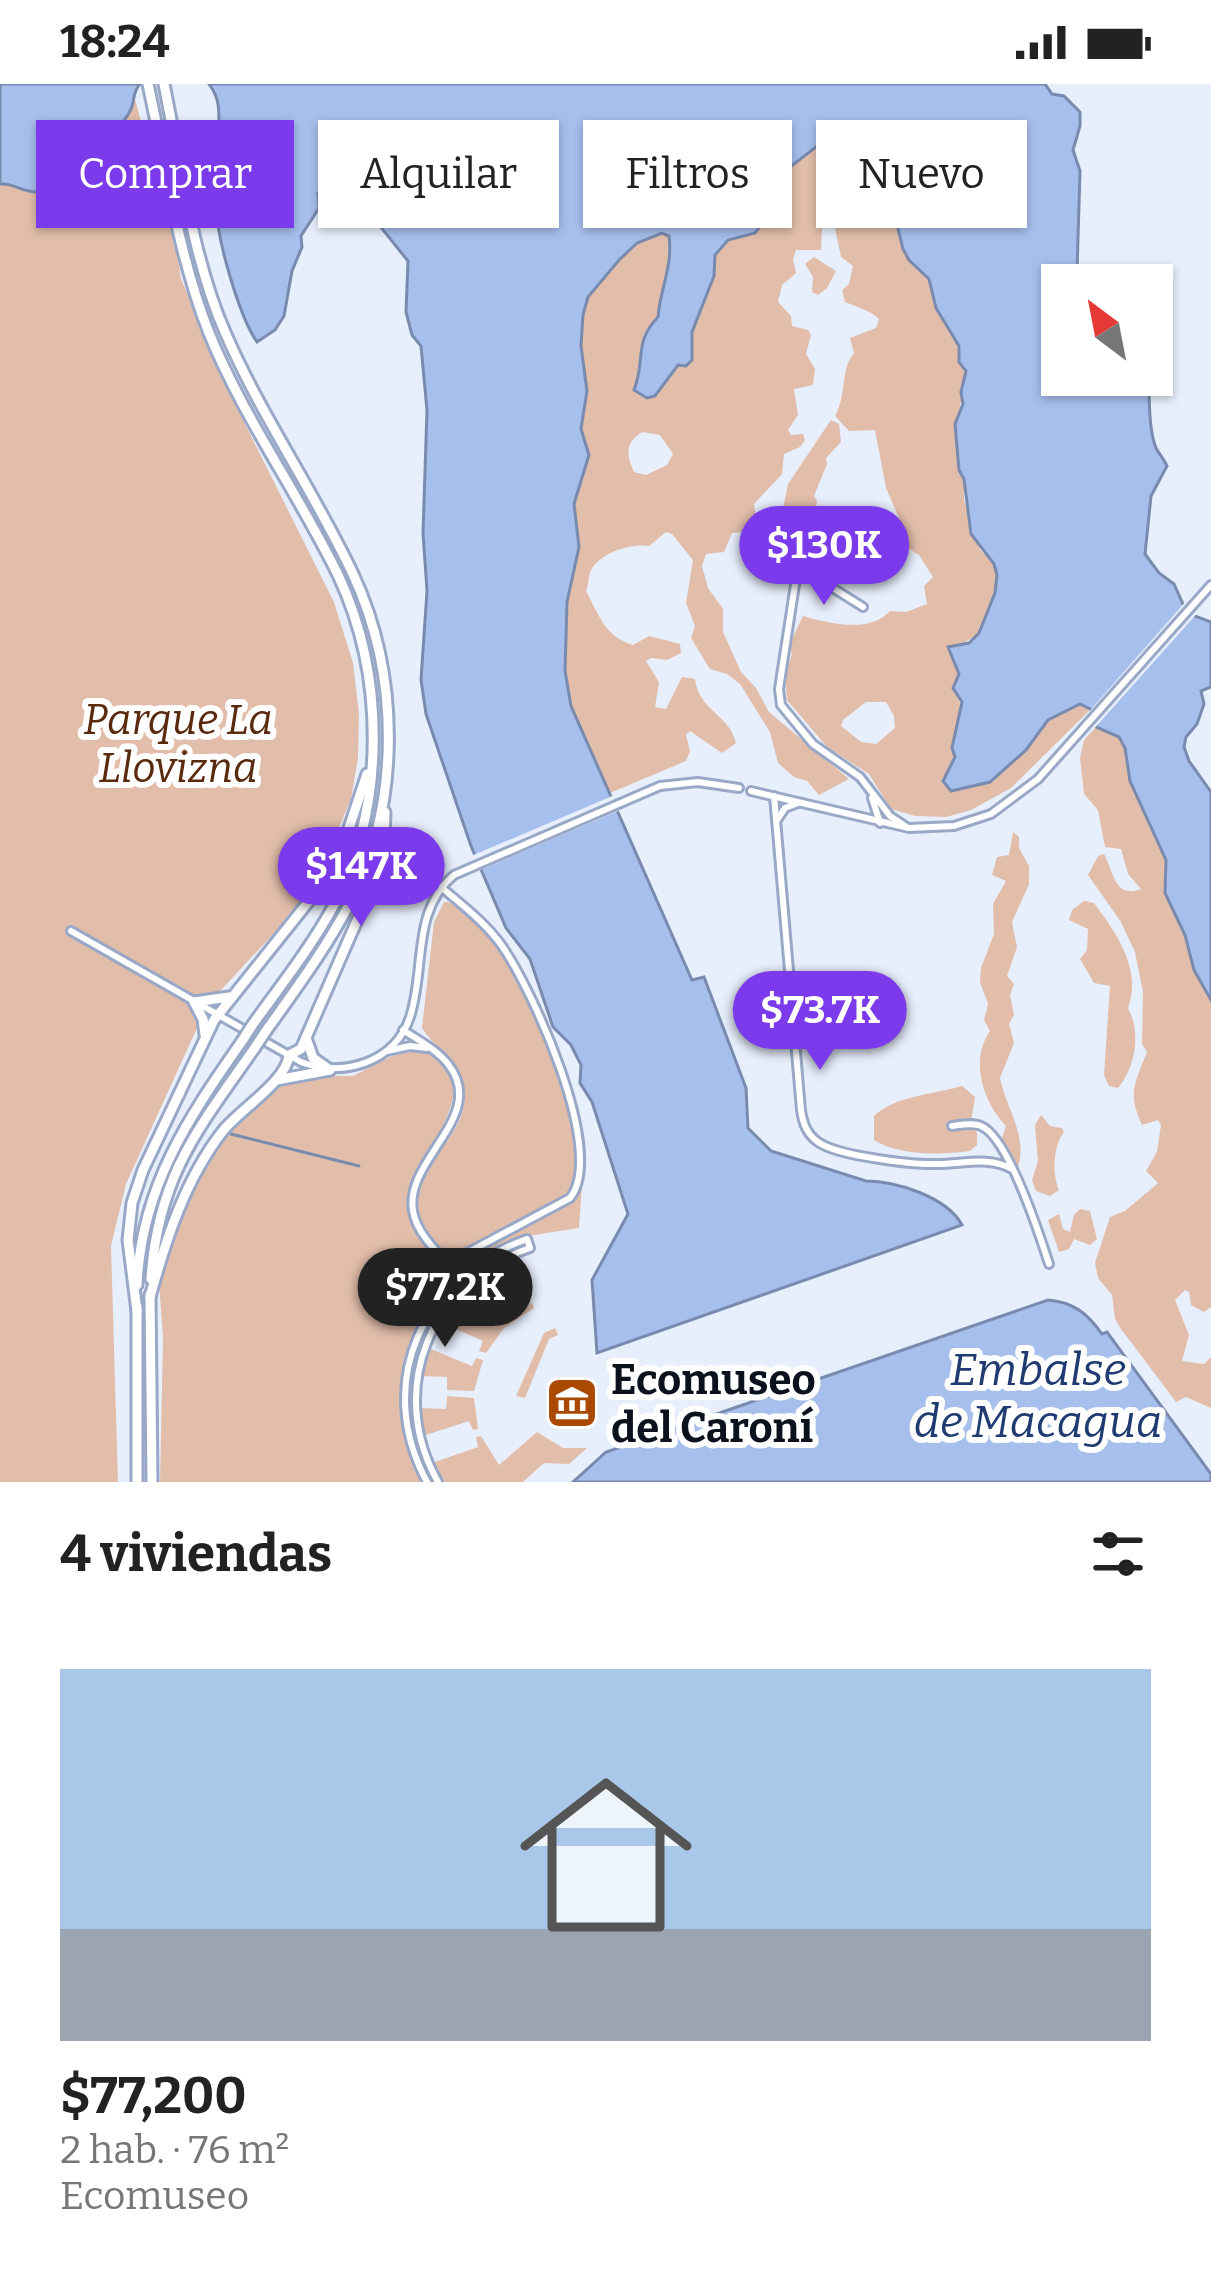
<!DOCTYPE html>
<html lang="es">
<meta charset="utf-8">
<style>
body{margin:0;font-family:Bitter,serif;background:#f2f2f2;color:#222;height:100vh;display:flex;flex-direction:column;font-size:45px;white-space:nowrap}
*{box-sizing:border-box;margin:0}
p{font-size:39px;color:#767676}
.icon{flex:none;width:66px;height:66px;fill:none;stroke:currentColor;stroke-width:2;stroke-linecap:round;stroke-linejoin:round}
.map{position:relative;height:1398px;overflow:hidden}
.details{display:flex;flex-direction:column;background:#fff;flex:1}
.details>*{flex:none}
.top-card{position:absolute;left:36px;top:36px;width:1140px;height:108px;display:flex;gap:24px}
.needle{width:78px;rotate:328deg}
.controls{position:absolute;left:1041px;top:180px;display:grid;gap:24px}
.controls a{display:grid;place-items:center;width:132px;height:132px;border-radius:0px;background:#fff;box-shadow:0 3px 9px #0004;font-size:60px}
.price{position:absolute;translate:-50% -102px;padding:0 27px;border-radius:42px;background:#7c3aed;color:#fff;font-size:39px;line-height:78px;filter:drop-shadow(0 3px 6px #0008)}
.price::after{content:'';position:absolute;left:50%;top:72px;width:36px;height:27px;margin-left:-18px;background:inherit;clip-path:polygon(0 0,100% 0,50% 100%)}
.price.current{background:#222;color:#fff}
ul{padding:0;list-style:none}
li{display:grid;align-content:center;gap:24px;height:636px;padding:0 60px}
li+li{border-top:3px solid #e0e0e0}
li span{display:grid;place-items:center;height:372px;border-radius:0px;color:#555}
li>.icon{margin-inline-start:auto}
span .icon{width:216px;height:216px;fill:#fffc;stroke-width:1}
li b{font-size:51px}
h2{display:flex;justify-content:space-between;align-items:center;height:144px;padding:0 60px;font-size:51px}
.tag{padding:0 42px;border-radius:0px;background:#fff;box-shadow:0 3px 9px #0004;font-size:42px;line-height:108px}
.tag.current{background:#7c3aed;color:#fff}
.status{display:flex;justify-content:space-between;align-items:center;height:84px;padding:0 60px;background:#fff;direction:ltr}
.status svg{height:33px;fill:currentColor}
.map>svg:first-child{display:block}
.green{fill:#e2bdaa;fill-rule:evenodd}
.water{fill:#a7bfed;stroke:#788baf;stroke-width:3}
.pier{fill:#e8effc}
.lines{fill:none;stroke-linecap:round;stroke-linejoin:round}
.stream{stroke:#788baf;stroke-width:3}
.street-casing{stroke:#99a8c7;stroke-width:12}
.secondary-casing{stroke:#99a8c7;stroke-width:15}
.street{stroke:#fff;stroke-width:6}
.secondary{stroke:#fff;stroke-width:9}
.secondary-bridge-casing{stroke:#99a8c7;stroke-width:15;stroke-linecap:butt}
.secondary-bridge{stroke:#fff;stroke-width:9}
.labels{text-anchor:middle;stroke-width:12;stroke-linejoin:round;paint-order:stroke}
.park-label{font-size:42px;font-style:italic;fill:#5a2a0e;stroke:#fff}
.poi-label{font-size:42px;font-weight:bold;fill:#0c121d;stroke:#fff;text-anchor:start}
.water-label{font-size:45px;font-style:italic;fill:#203a72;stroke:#fff}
</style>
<div class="status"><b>18:24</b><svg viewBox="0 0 49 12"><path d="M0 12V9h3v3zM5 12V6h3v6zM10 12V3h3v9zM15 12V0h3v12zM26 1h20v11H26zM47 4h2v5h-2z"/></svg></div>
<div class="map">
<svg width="1211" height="1398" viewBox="0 0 1211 1398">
<rect width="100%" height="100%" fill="#e8effc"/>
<g class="green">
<polygon points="131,0 150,71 171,127 181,195 227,304 334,518 353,579 359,630 358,674 351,715 325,777 290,832 208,920 126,1100 111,1162 118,1398 0,1398 0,57"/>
<path d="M826 56 876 70 882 80 903 165 909 177 929 195 937 224 959 263 966 287 955 353 961 374 959 386 964 394V416L980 466 994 479 997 491 989 531 979 549 964 559 955 573 959 590 955 597C965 623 959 663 948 690H995L1035 655 1048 636 1080 620 1091 625 1011 704 971 726 946 733 915 732 891 725 869 690 827 663 787 616 785 592 792 570 789 561 803 532C827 539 870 550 890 527L906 528 927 520 924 502 933 493 919 471 896 457 899 434 886 404 875 346 849 347 835 332C847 311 840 286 854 269L850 254 876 244 879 235C870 226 856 223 845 218L842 206 849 200 853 182 841 173 832 130 822 145 821 166H796L793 175 796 189 782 201 778 218 791 232 792 242 808 246 811 251 806 270 815 285 813 301 794 305 798 331 788 346 791 351 803 350 805 356 800 363 784 370 782 390 754 420 756 435 750 447 732 449 724 468 706 470 702 482 708 504 723 525V548L741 588 756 604 769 628 849 695 819 711 807 697 794 693 778 679 770 648 740 600 727 590 710 585 691 554 695 542 686 519 693 476 672 450 666 448 649 462C631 459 601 468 591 486 588 493 589 500 586 507 599 531 605 553 633 561L649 552 680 560 681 569 667 576 651 574 646 577 659 598 655 623 666 625 682 593 695 595C699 627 730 631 736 659L722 669 690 647 686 651 690 667 686 677 610 709 571 621 565 587 567 518 579 463 574 420 583 396 588 363 581 345 587 307 581 262 583 231 588 213 619 176 637 159 662 149 669 152C671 171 666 221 656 235 648 247 650 238 644 250 637 268 642 287 635 305 663 314 678 282 693 261L692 248 714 192 715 171 728 156 755 149 788 103 790 83ZM642 348 660 351 673 370 667 381 646 391 634 388C626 370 625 359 642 348ZM866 618H886L894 632 895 644 876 660 861 658 841 642 843 636Z"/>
<polygon points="814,173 836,187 827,204 818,211 812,208 813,193 805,180"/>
<polygon points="831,336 839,340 841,358 826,374 827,380 814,412 817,417 811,452 781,464 753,455 753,450 764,444 776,448 784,443 781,434 788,400"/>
<path d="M1103 642 1119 653 1126 664 1130 697 1166 776 1165 809 1185 851 1194 886 1211 916V1223L1204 1228 1191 1221 1189 1208 1185 1206 1175 1216 1189 1251 1182 1277 1204 1280 1211 1273V1324L1186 1313 1176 1318 1121 1245 1115 1235 1112 1211 1098 1194 1095 1179 1110 1133 1125 1127 1158 1099 1146 1087 1157 1068 1161 1041 1158 1036 1142 1041C1127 1008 1135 999 1147 968L1142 960 1143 908 1135 868 1121 838 1088 791 1098 772 1104 770C1113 785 1114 816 1141 805L1128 790 1121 765 1105 763 1098 726 1084 710 1080 674 1084 656 1096 643Z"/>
<path d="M1013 748 1019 753V764L1029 782V800L1012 838 1017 863 1007 892 1014 900 1010 911 1014 931 1009 940 1014 959 1000 994C1006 1024 1028 1052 1018 1083L1001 1057 1006 1042C982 1017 970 975 990 947L984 936 988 920 980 898 981 884 994 850 993 820 1006 797 992 791 997 773 1009 771Z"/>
<path d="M1084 817 1094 819C1117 850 1142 885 1128 924 1141 949 1136 982 1118 1004L1109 1002 1104 991 1110 902 1094 899 1080 875 1087 866 1088 845 1069 836 1072 826Z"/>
<path d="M444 818C504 818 610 1071 565 1114L451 1174C361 1091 483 1067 462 997 456 976 433 962 422 944L434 838Z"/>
<path d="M418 966C508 991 400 1081 411 1129 416 1154 440 1173 455 1191 401 1248 386 1327 423 1398H160L163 1254 159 1198 177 1138 201 1087 222 1053 278 999 313 992H353L392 972Z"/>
<path d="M962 1002 975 1013 971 1038 977 1049V1061L970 1067C940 1071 900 1072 874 1056V1032C897 1011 932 1011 962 1002Z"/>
<path d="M1041 1031 1050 1042 1062 1044 1064 1048C1053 1062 1052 1089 1059 1106L1050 1112 1036 1107 1032 1096 1038 1077 1035 1041Z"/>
<polygon points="582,1100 579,1144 521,1153 460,1187 455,1180 570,1118"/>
<polygon points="1080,1125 1090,1127 1097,1155 1090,1161 1074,1155 1069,1165 1059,1168 1048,1136 1059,1130 1063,1145 1070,1148 1074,1131"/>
<polygon points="507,1177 523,1221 532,1219 534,1224 504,1244 486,1269 479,1267 483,1257 440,1238 468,1203"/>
<polygon points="555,1244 558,1251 549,1255 525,1314 516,1312 544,1249"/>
<polygon points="428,1264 472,1282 476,1274 483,1276 474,1307 447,1306 447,1293 421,1292"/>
<polygon points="447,1312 474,1314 478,1345 473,1346 469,1337 423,1352 419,1324 446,1325"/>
<polygon points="537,1348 563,1364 587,1364 569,1380 544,1379 523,1398 443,1398 432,1379 478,1363 476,1353 481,1352 499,1381"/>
</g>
<g class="water">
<path d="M0 0H140C131 10 136 18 129 29 122 42 110 49 104 64L111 75 103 97 86 93C71 102 46 111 29 107 17 105 13 99 0 100Z"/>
<path d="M209 0H1045L1052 10 1064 12 1080 28V42L1073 66 1080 87 1077 188 1084 201H1062V291H1148C1150 313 1148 344 1156 364 1159 370 1164 375 1167 382L1151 412 1145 470 1159 489 1174 500 1187 529 1211 538V603L1201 607 1204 620 1197 640 1186 653 1184 663 1189 677 1211 708V916L1194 886 1185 851 1165 809 1166 776 1130 697 1125 664 1119 653 1096 643 1092 626 1080 620 1048 636 1026 666 990 698 951 707 943 697 955 673 952 664 962 618 953 604 959 590 948 563 969 559 979 549 995 509 997 491 994 480 971 450 964 395 959 386 955 340 963 320 961 308 966 287 959 278V262L936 224 929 195 909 176 903 165 882 80 876 70 825 56 790 83 788 103 755 149 728 156 715 171 714 192 692 248V276L686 282 678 281 655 312 647 314 634 306C646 276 633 259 658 233 660 205 673 183 669 152L662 149 637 159 619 176 588 213 583 231 581 262 587 307 581 345 589 371 574 420 579 463 567 518 565 587 571 622 692 896 704 893 746 1004 748 1044 771 1067 866 1097C896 1097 947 1113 962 1141L597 1269 592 1196 628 1130 592 1018 580 999 581 981 571 961 553 943 530 875 506 844 471 762 426 630 421 596 427 507 423 449 427 326 421 262 412 251 406 228 408 177 379 141 376 115 369 104 355 112 344 92 335 90 318 109 319 124 301 152 302 163 292 187 284 232 275 246 257 258C240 234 216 154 217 124 217 109 223 94 225 79 227 67 223 62 220 52 217 33 223 18 209 0Z"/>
<path d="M1048 1216C1073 1218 1087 1229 1102 1250L1107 1248 1211 1390V1398H573L606 1368Z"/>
</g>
<g class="pier">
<polygon points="1187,516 1191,523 1201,525 1092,647 1087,630"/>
<polygon points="617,710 623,725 476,788 469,773"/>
</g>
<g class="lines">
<polyline class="stream" points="231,1050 359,1082"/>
<g class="street-casing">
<g id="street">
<polyline points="756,475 798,481 779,605 781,621 813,660 860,693 890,732 905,742"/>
<polyline points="797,492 820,496 863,523"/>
<polyline points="751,707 909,744 954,742 991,730 1038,695 1211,501"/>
<path d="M774 712 801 1026C803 1040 807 1050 818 1058 837 1072 914 1081 938 1080 963 1080 989 1072 1012 1085"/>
<polyline points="872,714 880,739"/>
<polyline points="777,736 785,724 798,719"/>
<path d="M441 803C462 821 486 839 502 862 532 905 607 1068 570 1114L448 1179"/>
<path d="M71 847 301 978C342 994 395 979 410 933 426 884 411 827 454 791L660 702 698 698 739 704"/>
<path d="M403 946C418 956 437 966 448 980 489 1032 404 1075 413 1127 417 1153 446 1176 462 1195"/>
<polyline points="387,967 410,962 427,964"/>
<path d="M952 1042C960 1041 973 1038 981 1042 1008 1053 1040 1152 1049 1180"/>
<path d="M427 1398C373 1298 423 1192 527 1155L530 1164C430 1197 386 1306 438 1398"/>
</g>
</g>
<g class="secondary-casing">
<g id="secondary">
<path d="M148 0C166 82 178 171 209 249 243 333 298 409 338 491 385 591 386 720 335 819 312 862 281 901 253 940"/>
<path d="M164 0C180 78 193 176 225 248 261 332 314 407 353 490 400 591 401 718 351 817 327 863 296 905 266 947"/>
<polyline points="194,918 229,913"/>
<polyline points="194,918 203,935 205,951"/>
<polyline points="306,954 313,974 330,986"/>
<polyline points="277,996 330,986"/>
<path d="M151 1195C158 1092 198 1045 254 965"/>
<path d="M137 1201C141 1104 188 1034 242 957"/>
<polyline points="150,1211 152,1398"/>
<path d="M150 1213C166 1155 185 1096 222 1048 239 1026 287 997 289 971L301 965 369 809 384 755 385 728"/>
<polyline points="137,1223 137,1398"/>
<polyline points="137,1227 128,1156 132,1119 143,1086 214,936 325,797 344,759 367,690"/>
</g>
</g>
<use href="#street" class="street"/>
<use href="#secondary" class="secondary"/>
<g class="secondary-bridge-casing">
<g id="secondary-bridge">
<polyline points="242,957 253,940"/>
<polyline points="254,965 266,947"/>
</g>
</g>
<use href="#secondary-bridge" class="secondary-bridge"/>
</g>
<defs>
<g id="museum-square" transform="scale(2.7)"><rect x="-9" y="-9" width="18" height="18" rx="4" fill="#aa4a00" stroke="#fff"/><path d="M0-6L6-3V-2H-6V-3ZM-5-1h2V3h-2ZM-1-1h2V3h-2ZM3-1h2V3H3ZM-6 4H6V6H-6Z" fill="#fff"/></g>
</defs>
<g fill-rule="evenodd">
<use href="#museum-square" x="572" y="1319"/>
</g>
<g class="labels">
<g class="park-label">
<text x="178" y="650">Parque La<tspan x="178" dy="48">Llovizna</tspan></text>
</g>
<g class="poi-label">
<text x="611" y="1310">Ecomuseo<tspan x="611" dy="48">del Caroní</tspan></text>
</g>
<g class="water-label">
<text x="1038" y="1301">Embalse<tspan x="1038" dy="52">de Macagua</tspan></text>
</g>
</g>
</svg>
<div class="controls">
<a><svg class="needle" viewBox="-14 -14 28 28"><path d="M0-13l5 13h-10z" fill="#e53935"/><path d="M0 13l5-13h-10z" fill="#767676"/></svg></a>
</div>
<b class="price" style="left:824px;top:524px">$130K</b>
<b class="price" style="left:361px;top:845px">$147K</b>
<b class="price" style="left:820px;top:989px">$73.7K</b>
<b class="price current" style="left:445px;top:1266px">$77.2K</b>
<div class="top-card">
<a class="tag current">Comprar</a>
<a class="tag">Alquilar</a>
<a class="tag">Filtros</a>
<a class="tag">Nuevo</a>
</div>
</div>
<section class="details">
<h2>4 viviendas<svg class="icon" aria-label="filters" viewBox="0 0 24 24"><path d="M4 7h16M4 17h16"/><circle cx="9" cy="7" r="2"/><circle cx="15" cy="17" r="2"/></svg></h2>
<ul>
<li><span style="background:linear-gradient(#a9c7e8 70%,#9aa5b1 0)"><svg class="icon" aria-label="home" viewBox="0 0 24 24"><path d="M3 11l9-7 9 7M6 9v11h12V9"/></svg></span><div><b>$77,200</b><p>2 hab. · 76 m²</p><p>Ecomuseo</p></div></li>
</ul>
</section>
